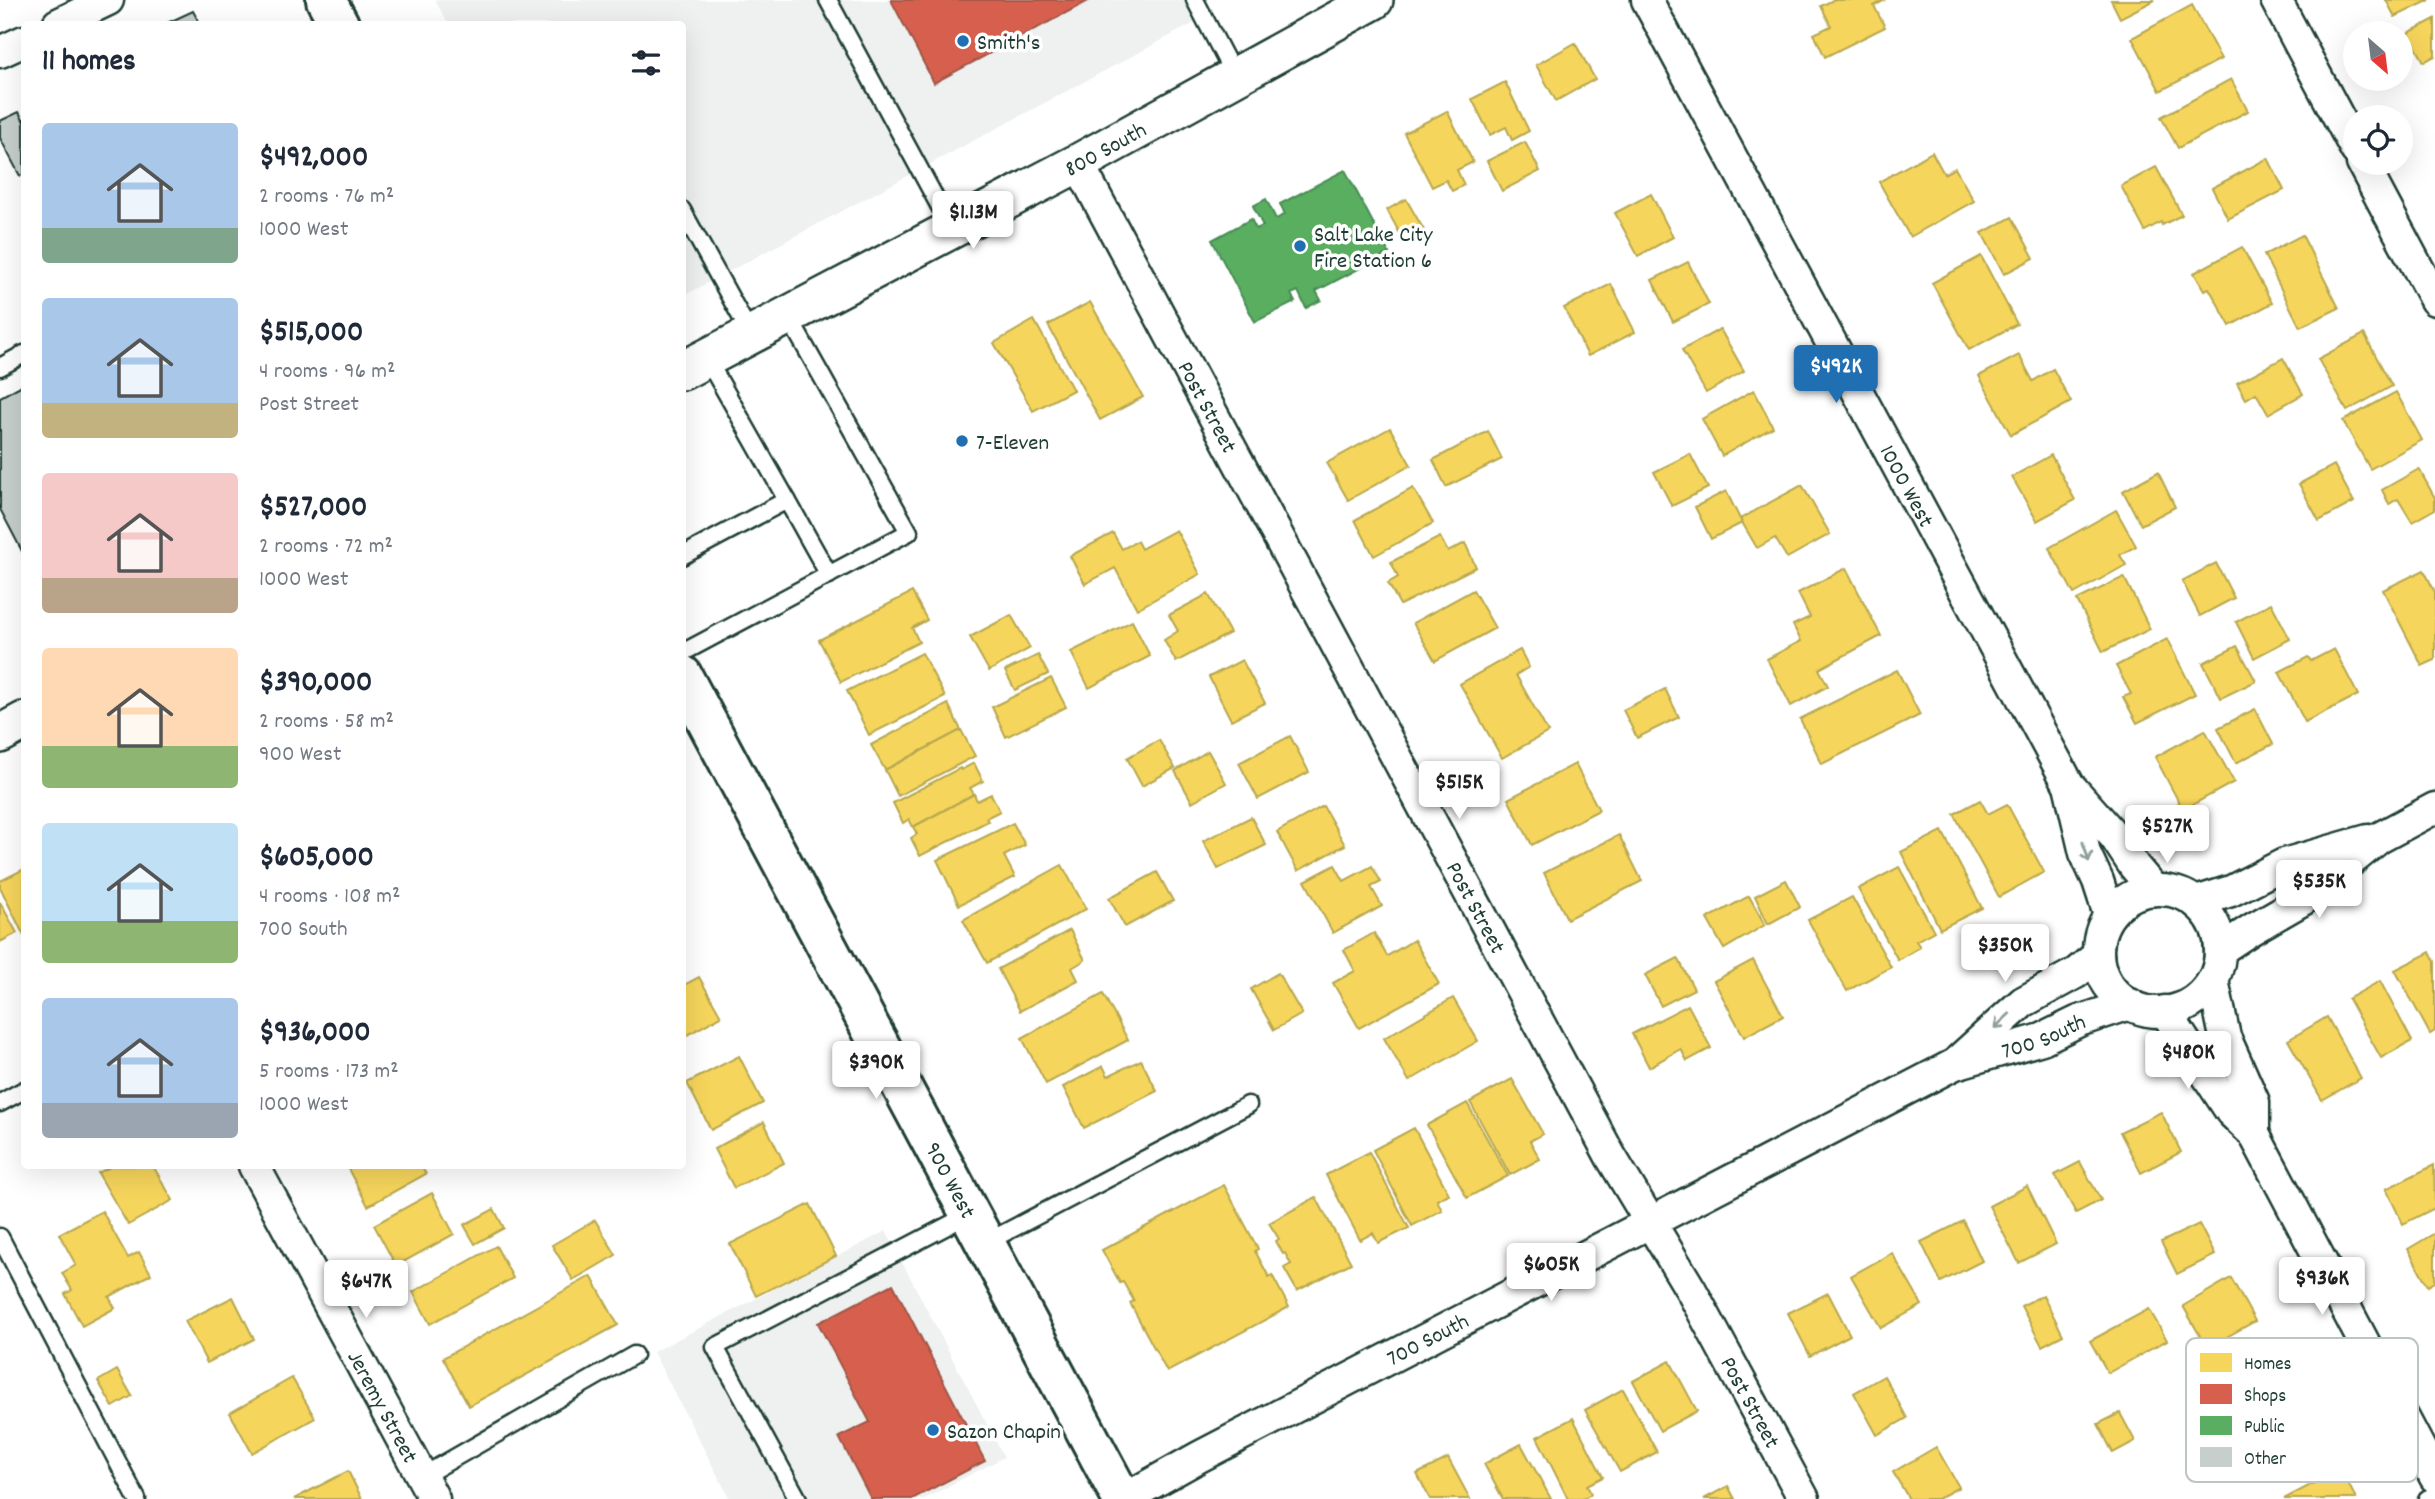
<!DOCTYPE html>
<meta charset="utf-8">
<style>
body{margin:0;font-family:Dekko,sans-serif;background:#f6f6f7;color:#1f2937;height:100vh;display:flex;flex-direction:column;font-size:26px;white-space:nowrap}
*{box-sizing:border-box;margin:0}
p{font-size:23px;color:#747a83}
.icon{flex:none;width:38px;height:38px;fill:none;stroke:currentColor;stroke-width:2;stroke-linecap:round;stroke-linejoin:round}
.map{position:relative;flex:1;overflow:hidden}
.side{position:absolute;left:21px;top:21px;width:665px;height:1148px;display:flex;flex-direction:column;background:#fff;border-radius:7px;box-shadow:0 7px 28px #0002}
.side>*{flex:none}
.needle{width:46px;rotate:152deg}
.tools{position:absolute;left:2343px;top:21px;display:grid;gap:14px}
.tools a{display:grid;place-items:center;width:70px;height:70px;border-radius:50%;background:#fff;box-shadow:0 7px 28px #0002;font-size:35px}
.price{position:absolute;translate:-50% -60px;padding:0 16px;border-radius:7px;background:#fff;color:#222;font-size:23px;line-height:46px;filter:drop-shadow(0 2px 4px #0008)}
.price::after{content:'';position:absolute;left:50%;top:42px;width:21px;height:16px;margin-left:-10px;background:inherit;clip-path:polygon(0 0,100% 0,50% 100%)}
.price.selected{background:#1f6fb2;color:#fff}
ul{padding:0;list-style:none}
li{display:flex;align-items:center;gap:21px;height:175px;padding:0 21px}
li span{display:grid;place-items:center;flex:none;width:196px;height:140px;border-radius:7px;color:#555}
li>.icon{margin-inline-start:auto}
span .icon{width:84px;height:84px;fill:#fffc;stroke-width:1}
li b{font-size:30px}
h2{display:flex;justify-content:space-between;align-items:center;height:84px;padding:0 21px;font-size:30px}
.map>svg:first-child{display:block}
.built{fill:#eef1f0}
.homes{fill:#f6d55c;stroke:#b6a750;stroke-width:2}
.shops{fill:#d6604d;stroke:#9f5646;stroke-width:2}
.public{fill:#5aae61;stroke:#488c54;stroke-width:2}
.building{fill:#c7cfcc;stroke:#1f3d34;stroke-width:2}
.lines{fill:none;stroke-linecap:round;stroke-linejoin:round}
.service-casing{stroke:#1f3d34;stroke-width:21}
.minor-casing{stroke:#1f3d34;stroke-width:35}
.tertiary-casing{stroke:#1f3d34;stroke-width:42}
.secondary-casing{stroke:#1f3d34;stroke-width:44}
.service{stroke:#fff;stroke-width:16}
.minor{stroke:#fff;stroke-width:30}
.tertiary{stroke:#fff;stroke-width:37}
.secondary{stroke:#fff;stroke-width:38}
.oneway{stroke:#8f9e9a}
.poi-dot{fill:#1f6fb2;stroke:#fff;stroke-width:2.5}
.labels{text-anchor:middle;stroke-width:7;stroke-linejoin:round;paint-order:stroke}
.poi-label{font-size:23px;fill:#1f3d34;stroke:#fff;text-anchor:start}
.street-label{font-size:23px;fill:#1f3d34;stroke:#fff}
.key{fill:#fff;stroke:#bcc5c2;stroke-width:2}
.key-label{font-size:19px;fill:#1f3d34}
</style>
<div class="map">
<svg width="2435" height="1499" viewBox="0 0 2435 1499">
<rect width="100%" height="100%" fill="#fff"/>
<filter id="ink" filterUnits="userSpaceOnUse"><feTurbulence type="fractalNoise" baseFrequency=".0143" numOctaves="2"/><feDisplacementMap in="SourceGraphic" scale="14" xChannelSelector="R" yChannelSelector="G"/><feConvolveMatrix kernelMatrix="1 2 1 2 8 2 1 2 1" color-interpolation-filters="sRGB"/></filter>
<g filter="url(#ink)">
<g class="built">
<polygon points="435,0 1184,0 1196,22 683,296 682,24 448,24"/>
<polygon points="886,1231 1004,1457 924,1499 730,1499 653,1352"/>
</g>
<g class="homes">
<polygon points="1833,0 1885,0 1874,6 1885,27 1825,57 1814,34 1831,26 1821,6"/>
<polygon points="2111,0 2155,0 2120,18"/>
<polygon points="2386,0 2430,0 2395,17"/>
<polygon points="2192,5 2221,59 2160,91 2132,38"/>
<polygon points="2435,19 2435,56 2424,62 2408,33"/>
<polygon points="1575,43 1595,79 1556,101 1536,65"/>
<polygon points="2231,79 2248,111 2178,148 2161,117"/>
<polygon points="1505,82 1529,131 1512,140 1506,127 1490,135 1472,99"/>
<polygon points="1447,111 1473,162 1457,170 1464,185 1452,191 1446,180 1432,187 1404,133"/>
<polygon points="1525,142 1540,171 1502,191 1487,161"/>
<polygon points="1932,152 1944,174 1955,168 1974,201 1910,237 1879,182"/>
<polygon points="2268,158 2284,190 2228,219 2212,188"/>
<polygon points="2156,167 2182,215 2162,225 2161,222 2145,231 2121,186"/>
<polygon points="1651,194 1673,237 1638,256 1615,213"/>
<polygon points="1406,199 1424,230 1404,241 1387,210"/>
<polygon points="2012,217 2034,258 2004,274 1982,233"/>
<polygon points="2302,235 2339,308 2300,327 2264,255"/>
<polygon points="2242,247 2272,303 2230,326 2209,288 2204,290 2194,273"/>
<polygon points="1981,256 2017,324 1969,350 1932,283"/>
<polygon points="1688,262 1709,304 1673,322 1652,280"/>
<polygon points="1611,284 1635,332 1588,356 1564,308"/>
<polygon points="1090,302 1143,397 1100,420 1048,325"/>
<polygon points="1034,320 1073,390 1033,411 994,343"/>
<polygon points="1720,329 1744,371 1706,393 1682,350"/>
<polygon points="2364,334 2392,386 2347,411 2318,359"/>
<polygon points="2019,355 2033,381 2053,369 2071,402 2011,435 1979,376"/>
<polygon points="2283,358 2303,394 2268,414 2256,393 2246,399 2237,383"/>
<polygon points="1754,390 1773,427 1722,456 1702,419"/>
<polygon points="2396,392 2422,440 2370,469 2343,421"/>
<polygon points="1390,428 1411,465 1348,500 1327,463"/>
<polygon points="1488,431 1502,459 1446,487 1433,460"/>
<polygon points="1690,454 1708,488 1672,506 1654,472"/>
<polygon points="2051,455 2075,500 2037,521 2012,477"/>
<polygon points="2334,465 2354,502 2319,521 2299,484"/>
<polygon points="2419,469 2435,498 2435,509 2412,522 2398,499 2389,504 2382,490"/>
<polygon points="2158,472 2175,507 2141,525 2123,491"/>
<polygon points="1802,485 1830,534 1787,558 1775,538 1757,548 1740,519"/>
<polygon points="1413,488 1433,523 1374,556 1355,520"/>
<polygon points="1726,491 1742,523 1711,539 1695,507"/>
<polygon points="2116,510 2136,546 2120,555 2126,565 2074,594 2049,548"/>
<polygon points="1176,530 1200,574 1137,609 1115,568 1085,584 1070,556 1113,533 1122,549 1137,541 1141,549"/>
<polygon points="1440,537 1448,552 1465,543 1476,567 1400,605 1388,583 1398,577 1391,562"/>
<polygon points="2216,563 2234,598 2200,616 2182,581"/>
<polygon points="1846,568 1881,636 1819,669 1828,686 1791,706 1767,659 1801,641 1793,625 1810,617 1798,593"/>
<polygon points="2424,570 2435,592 2435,660 2422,666 2383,590"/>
<polygon points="2124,577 2150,629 2103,652 2077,600"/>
<polygon points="1473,590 1495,628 1435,661 1413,623"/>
<polygon points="912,592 927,620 912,628 919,642 841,682 819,640"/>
<polygon points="1208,594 1230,633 1176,662 1164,640 1178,631 1169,615"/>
<polygon points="2271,603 2290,639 2254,658 2236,622"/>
<polygon points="1011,615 1030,648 989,671 970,637"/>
<polygon points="1132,621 1150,656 1089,688 1071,652"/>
<polygon points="2167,639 2195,694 2137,723 2123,697 2131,694 2116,666"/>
<polygon points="2237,646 2256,681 2221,698 2203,663"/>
<polygon points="2334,649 2358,695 2305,722 2279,672 2308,657 2311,661"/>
<polygon points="1520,650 1529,667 1516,675 1548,732 1502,758 1460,684"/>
<polygon points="922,653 945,697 869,735 847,691"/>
<polygon points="1038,655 1048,674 1015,690 1005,671"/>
<polygon points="1242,660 1265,703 1231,720 1209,677"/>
<polygon points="1897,670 1920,715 1822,764 1800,719"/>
<polygon points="1051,678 1066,707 1006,737 992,707"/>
<polygon points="1665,689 1679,717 1637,738 1623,710"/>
<polygon points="948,704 961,730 885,770 871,745"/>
<polygon points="2255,709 2273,744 2236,763 2218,728"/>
<polygon points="961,730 975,756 898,796 885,770"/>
<polygon points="2205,730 2234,782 2183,810 2155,757"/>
<polygon points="1290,736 1309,772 1258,799 1239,763"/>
<polygon points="1159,740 1175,768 1142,786 1127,758"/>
<polygon points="1208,751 1226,783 1192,802 1175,771"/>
<polygon points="974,763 983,781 970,788 974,794 913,827 909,819 903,823 893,803 960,768 961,770"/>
<polygon points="1575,764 1599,810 1532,845 1508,799"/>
<polygon points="974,794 977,801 991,794 1000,811 986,818 988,821 920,856 911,838 917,834 913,827"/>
<polygon points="1980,800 1988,814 2007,804 2044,872 1999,897 1954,814"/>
<polygon points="1323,806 1345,845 1298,871 1277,832"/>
<polygon points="1251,817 1266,845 1218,869 1203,841"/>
<polygon points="1013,823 1025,845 1004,856 1015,877 959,905 937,860"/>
<polygon points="1942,831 1982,908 1940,929 1901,852"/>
<polygon points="1619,835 1642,881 1567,919 1544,873"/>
<polygon points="1062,865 1086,909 987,963 963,920"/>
<polygon points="1335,865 1344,881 1372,866 1381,882 1371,887 1382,906 1333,933 1305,881"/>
<polygon points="1899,867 1934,931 1916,941 1920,947 1898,960 1858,889"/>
<polygon points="24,869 24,936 0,887 0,881"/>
<polygon points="1157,872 1173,901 1125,927 1109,898"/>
<polygon points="1786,880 1800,907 1768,924 1755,896"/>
<polygon points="1749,896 1765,925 1724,949 1707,919"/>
<polygon points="1852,897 1891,967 1847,991 1808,920"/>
<polygon points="0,902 17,933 0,942"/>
<polygon points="1070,930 1085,960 1072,968 1078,980 1020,1011 998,969"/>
<polygon points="1374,933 1387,956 1414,940 1439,984 1359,1028 1333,983 1355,971 1344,950"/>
<polygon points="2430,952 2435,961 2435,1031 2430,1034 2395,970"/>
<polygon points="1678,958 1694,989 1661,1006 1645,975"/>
<polygon points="1753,960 1783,1016 1744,1037 1714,981"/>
<polygon points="1278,973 1302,1014 1274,1030 1251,989"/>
<polygon points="699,977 721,1016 682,1038 682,986"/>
<polygon points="2380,981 2412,1041 2381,1058 2348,999"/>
<polygon points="1103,994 1128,1040 1046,1084 1022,1038"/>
<polygon points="1453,998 1478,1041 1409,1081 1384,1038"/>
<polygon points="1688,1005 1711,1048 1687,1061 1681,1049 1649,1067 1632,1034"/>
<polygon points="2327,1017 2361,1078 2322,1100 2288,1040"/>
<polygon points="739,1056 763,1103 711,1130 687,1083"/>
<polygon points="1141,1060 1157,1091 1084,1128 1063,1087 1103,1066 1108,1076"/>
<polygon points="1512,1079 1543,1134 1530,1141 1540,1159 1510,1175 1470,1102"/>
<polygon points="1467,1103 1508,1176 1467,1198 1427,1125"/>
<polygon points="2161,1112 2181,1152 2141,1173 2120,1132"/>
<polygon points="764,1122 784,1163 734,1188 714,1149"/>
<polygon points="1414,1128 1449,1194 1437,1200 1442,1210 1412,1226 1373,1150"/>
<polygon points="1369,1152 1409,1228 1378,1243 1373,1233 1360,1240 1326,1175"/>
<polygon points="2080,1162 2101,1200 2076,1213 2055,1175"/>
<polygon points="2434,1165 2435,1208 2403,1224 2386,1189"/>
<polygon points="112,1166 153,1166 173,1200 128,1225 98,1173"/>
<polygon points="350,1166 421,1166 426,1174 368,1206 347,1167"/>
<polygon points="1224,1185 1258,1249 1255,1251 1269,1277 1272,1275 1289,1307 1167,1372 1130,1303 1134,1301 1123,1282 1120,1283 1102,1250"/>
<polygon points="2027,1186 2056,1244 2019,1263 1989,1206"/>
<polygon points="432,1193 454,1234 396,1266 374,1225"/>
<polygon points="1316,1197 1351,1263 1297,1291 1284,1268 1291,1264 1285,1253 1283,1254 1276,1241 1279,1239 1269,1223"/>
<polygon points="810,1204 836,1256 756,1296 730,1244"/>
<polygon points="494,1209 504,1228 475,1244 464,1225"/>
<polygon points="102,1211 128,1258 139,1252 151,1274 109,1297 115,1308 82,1326 65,1294 72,1290 62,1273 76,1265 59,1234"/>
<polygon points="595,1220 616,1255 573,1280 552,1245"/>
<polygon points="1963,1221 1982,1261 1941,1282 1921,1242"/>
<polygon points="2199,1224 2215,1255 2177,1274 2161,1242"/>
<polygon points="2435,1233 2435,1282 2428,1286 2408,1249"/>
<polygon points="496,1246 513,1278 430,1324 413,1292"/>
<polygon points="1892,1253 1922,1305 1881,1328 1851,1276"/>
<polygon points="591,1276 618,1325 469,1406 443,1358"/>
<polygon points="2231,1278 2255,1321 2207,1348 2183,1306"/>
<polygon points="1828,1293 1850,1335 1810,1356 1788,1313"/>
<polygon points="2043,1295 2063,1335 2042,1346 2021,1306"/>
<polygon points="233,1297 254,1339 207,1363 185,1321"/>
<polygon points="2149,1309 2167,1340 2108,1373 2090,1341"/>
<polygon points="1670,1361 1697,1411 1660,1431 1633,1381"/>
<polygon points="117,1370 132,1396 113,1407 98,1381"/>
<polygon points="1884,1376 1907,1418 1877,1435 1854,1393"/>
<polygon points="292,1378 315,1418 252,1453 230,1413"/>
<polygon points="1623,1389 1657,1452 1620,1472 1585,1410"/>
<polygon points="2120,1413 2135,1441 2113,1453 2098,1424"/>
<polygon points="1573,1418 1603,1477 1587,1485 1591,1494 1582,1499 1568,1499 1537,1437"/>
<polygon points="1521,1444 1551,1499 1503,1499 1484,1464"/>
<polygon points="1936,1447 1959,1487 1937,1499 1909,1499 1893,1472"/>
<polygon points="1448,1458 1470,1499 1430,1499 1417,1474"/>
<polygon points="2341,1469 2356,1499 2284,1499"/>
<polygon points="348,1471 362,1499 294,1499"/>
<polygon points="1728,1486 1735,1499 1704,1499"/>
</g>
<g class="shops">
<polygon points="891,0 1090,0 934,83"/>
<polygon points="893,1284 985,1461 912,1499 871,1499 839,1437 870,1422 818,1323"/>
</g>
<polygon class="public" points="1345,170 1389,253 1316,291 1321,300 1306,308 1298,291 1291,294 1295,302 1255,322 1212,240 1251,219 1256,229 1263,226 1253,206 1266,199 1276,219 1285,214 1280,204"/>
<g class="building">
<polygon points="193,11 200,24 165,24"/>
<polygon points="19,112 23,120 24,119 24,174 20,176 0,138 0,121"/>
<polygon points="24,384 24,555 0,509 0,397"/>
</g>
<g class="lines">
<g class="service-casing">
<g id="service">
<polyline points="828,0 952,229"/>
<polyline points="1195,0 1235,77"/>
<polyline points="682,210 751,335"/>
<polyline points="0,367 24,354"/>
<polyline points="787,500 829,575"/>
<polyline points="682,556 787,500 707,359"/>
<polyline points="682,653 909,532 788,316"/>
<polyline points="0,1103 24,1090"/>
<polyline points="0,1237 137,1499"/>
<polyline points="985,1243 1248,1105"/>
<polyline points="421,1477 634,1355"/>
<polyline points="798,1499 715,1347 970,1214"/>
<polyline points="2427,1499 2435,1495"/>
</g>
</g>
<g class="minor-casing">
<g id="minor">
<path id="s1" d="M1647 0 2069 785 2115 837 2134 866 2154 890"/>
<polyline points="2276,0 2356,150"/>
<polyline points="58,24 108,0"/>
<polyline points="0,52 24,41"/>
<path id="s2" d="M1078 163 1611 1157 1691 1290 1804 1499"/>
<polyline points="2362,163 2435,300"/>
<polyline points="2070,789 2085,853 2098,881 2109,915"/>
<circle cx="2159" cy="951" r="61"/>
<polyline points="2196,902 2231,891 2284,864 2368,840"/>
<polyline points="2220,950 2252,929 2304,899 2379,838 2435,808"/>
<polyline points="2213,980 2225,1037 2254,1102 2254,1134"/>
<polyline points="2165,1011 2231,1112 2254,1134 2435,1477"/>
<polyline points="1960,1059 2023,1002 2076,973 2098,955"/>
<path id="s3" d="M254 1166 434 1499"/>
<path id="s4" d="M1124 1499 1199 1457 1955 1064 2042 1039 2079 1021 2130 1004"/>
</g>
</g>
<g class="tertiary-casing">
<g id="tertiary">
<path id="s5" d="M682 371 1078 163 1374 0"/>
<polyline points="0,734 24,721"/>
</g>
</g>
<g class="secondary-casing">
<g id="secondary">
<polyline points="326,0 339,24"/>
<path id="s6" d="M682 675 1122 1499"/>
</g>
</g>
<use href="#service" class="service"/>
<use href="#minor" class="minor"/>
<use href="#tertiary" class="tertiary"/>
<use href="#secondary" class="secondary"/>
</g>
<defs><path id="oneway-shaft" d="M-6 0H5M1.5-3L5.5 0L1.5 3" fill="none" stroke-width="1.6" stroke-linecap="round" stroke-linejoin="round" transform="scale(1.75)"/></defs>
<g class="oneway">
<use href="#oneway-shaft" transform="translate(2086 852) rotate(72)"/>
<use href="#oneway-shaft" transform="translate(2002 1021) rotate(137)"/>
</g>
</g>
<g class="poi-dot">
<circle cx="963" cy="41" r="7"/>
<circle cx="1300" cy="246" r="7"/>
<circle cx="962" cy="441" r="7"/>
<circle cx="933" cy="1430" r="7"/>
</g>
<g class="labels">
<g class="poi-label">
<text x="977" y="49">Smith's</text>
<text x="1314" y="241">Salt Lake City<tspan x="1314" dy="26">Fire Station 6</tspan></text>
<text x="976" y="449">7-Eleven</text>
<text x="947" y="1438">Sazon Chapin</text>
</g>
<g class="street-label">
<text dy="8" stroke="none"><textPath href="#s5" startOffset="478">800 South</textPath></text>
<text dy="8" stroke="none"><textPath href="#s2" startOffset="276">Post Street</textPath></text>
<text dy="8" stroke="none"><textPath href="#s1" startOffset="551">1000 West</textPath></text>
<text dy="8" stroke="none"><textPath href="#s2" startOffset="844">Post Street</textPath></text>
<text dy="8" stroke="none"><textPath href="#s4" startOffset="1031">700 South</textPath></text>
<text dy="8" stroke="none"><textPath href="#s6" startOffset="572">900 West</textPath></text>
<text dy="8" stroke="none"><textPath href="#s4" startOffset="343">700 South</textPath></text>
<text dy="8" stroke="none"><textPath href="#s2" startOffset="1410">Post Street</textPath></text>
<text dy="8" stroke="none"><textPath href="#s3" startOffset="273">Jeremy Street</textPath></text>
</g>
</g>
<rect x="2186" y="1338" width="232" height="144" rx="10" class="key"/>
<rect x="2200" y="1353" width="32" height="19" fill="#f6d55c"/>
<rect x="2200" y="1384" width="32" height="20" fill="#d6604d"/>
<rect x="2200" y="1416" width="32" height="19" fill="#5aae61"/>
<rect x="2200" y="1447" width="32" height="20" fill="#c7cfcc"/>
<g class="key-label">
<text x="2244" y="1369">Homes</text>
<text x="2244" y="1401">Shops</text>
<text x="2244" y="1432">Public</text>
<text x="2244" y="1464">Other</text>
</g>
</svg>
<div class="tools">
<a><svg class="needle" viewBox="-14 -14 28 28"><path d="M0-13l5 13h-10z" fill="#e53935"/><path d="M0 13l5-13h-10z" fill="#747a83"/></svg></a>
<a><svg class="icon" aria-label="locate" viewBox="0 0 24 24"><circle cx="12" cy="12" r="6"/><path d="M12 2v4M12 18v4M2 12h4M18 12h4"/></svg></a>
</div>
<b class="price" style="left:973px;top:251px">$1.13M</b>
<b class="price selected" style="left:1836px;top:405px">$492K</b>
<b class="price" style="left:1459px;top:821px">$515K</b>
<b class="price" style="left:2167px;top:865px">$527K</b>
<b class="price" style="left:2319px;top:920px">$535K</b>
<b class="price" style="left:2005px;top:984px">$350K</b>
<b class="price" style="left:2188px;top:1091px">$480K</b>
<b class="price" style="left:876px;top:1101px">$390K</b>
<b class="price" style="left:1551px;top:1303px">$605K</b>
<b class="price" style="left:2322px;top:1317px">$936K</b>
<b class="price" style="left:366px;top:1320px">$647K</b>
<section class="side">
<h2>11 homes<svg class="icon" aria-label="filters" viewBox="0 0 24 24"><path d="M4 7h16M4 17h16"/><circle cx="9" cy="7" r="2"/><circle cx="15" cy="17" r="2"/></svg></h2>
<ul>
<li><span style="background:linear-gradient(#a9c7e8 75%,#7fa58c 0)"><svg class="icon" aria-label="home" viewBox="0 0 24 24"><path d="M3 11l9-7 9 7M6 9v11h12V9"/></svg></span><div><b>$492,000</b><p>2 rooms · 76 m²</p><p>1000 West</p></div></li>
<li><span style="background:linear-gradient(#a9c7e8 75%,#c2b280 0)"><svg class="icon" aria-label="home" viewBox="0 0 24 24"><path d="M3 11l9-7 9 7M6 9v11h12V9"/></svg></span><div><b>$515,000</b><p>4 rooms · 96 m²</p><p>Post Street</p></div></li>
<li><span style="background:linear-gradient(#f6c9c9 75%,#b9a48a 0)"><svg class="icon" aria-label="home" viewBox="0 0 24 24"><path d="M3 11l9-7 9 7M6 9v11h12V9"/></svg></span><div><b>$527,000</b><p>2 rooms · 72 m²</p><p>1000 West</p></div></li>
<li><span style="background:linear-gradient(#ffd9b3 70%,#8fb573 0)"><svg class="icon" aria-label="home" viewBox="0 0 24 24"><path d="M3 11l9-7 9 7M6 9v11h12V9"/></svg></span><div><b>$390,000</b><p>2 rooms · 58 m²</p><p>900 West</p></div></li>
<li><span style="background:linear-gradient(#bfe0f5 70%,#8fb573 0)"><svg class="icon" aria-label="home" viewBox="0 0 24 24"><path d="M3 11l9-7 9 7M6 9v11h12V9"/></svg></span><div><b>$605,000</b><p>4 rooms · 108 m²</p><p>700 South</p></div></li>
<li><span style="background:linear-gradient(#a9c7e8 75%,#9aa5b1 0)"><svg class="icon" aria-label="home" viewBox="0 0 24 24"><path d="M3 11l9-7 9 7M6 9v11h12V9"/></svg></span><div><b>$936,000</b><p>5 rooms · 173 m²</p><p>1000 West</p></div></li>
</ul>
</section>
</div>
